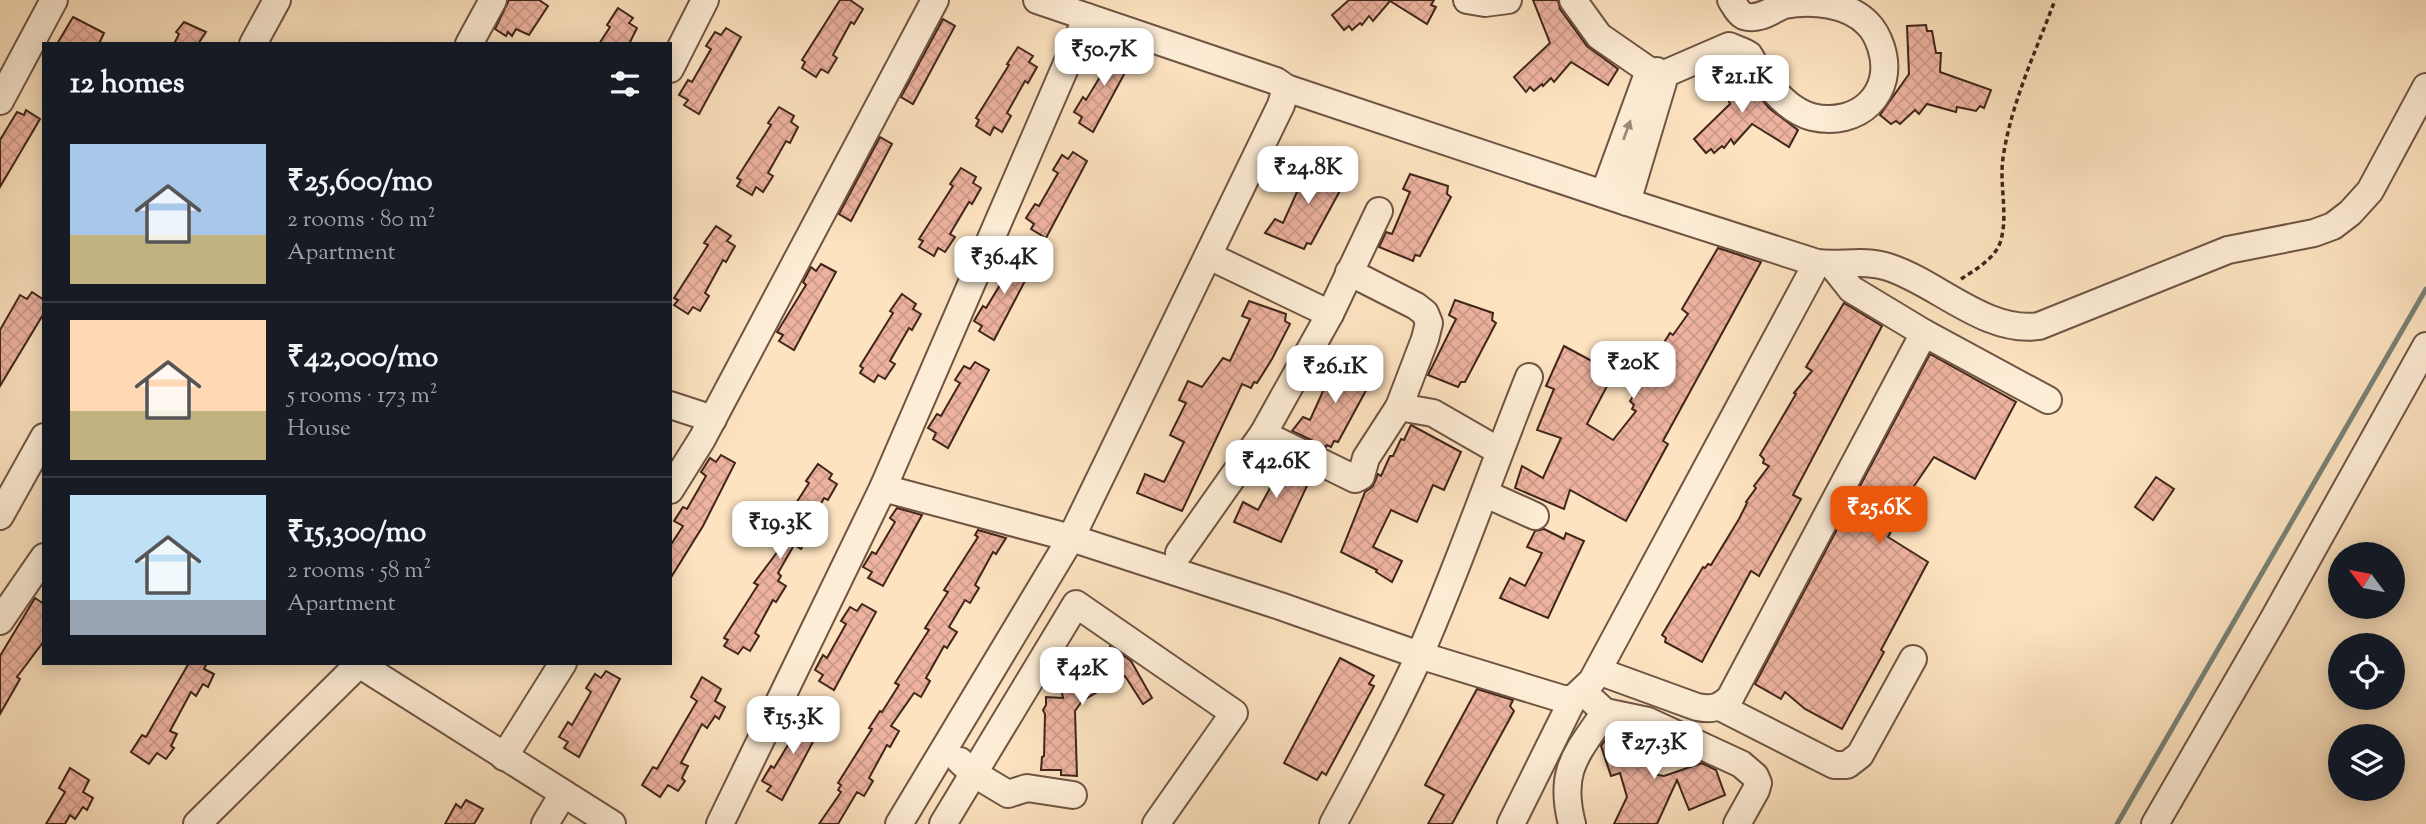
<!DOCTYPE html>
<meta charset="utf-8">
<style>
body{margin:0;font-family:"Sorts Mill Goudy",serif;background:#20242c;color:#f1f3f6;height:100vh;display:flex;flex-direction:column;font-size:26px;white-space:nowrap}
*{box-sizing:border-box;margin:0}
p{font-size:23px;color:#9ea1a6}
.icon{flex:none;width:38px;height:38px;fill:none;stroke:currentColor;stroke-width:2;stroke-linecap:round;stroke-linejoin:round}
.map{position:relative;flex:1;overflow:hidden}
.drawer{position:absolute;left:42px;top:42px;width:630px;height:623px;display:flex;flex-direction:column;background:#171b24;border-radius:0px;box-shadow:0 4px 18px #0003}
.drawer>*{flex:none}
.needle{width:46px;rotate:302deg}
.fabs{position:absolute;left:2328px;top:542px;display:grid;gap:14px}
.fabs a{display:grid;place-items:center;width:77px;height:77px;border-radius:50%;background:#171b24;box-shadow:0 4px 18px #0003;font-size:35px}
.price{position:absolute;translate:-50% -60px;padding:0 16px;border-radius:14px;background:#fff;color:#222;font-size:23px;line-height:46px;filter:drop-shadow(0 2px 4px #0008)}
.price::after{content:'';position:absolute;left:50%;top:42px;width:21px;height:16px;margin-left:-10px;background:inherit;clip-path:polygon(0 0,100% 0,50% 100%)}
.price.selected{background:#ea580c;color:#fff}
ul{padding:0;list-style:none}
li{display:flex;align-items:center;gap:21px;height:175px;padding:0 28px}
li+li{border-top:2px solid #363941}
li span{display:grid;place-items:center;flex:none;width:196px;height:140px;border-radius:0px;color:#555}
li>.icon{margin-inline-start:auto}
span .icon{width:84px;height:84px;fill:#fffc;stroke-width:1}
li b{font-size:30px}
h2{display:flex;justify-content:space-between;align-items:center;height:84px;padding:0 28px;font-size:30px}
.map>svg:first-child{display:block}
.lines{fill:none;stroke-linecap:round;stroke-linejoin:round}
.stream{stroke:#798176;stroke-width:5}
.building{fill:url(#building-cross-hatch);stroke:#40251a;stroke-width:2}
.minor-casing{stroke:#6f5444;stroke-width:30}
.path{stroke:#40251a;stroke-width:3.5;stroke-dasharray:5 3.5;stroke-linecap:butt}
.minor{stroke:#feedd6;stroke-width:26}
.oneway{fill:#9f8978}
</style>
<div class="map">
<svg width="2426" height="824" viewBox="0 0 2426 824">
<defs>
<pattern id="building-cross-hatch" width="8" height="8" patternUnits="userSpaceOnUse" patternTransform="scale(1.75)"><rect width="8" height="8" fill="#eeb3a0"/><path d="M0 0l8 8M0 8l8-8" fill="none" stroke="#cd9a89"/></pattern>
</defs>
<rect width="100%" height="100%" fill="#fde3c0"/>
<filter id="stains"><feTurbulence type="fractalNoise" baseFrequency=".00286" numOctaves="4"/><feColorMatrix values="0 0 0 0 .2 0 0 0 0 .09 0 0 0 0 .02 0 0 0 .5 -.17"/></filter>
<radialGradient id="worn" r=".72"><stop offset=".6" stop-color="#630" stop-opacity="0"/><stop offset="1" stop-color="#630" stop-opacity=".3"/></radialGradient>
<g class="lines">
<polyline class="stream" points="2117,824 2426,289"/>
</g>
<g class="building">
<polygon points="509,0 539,0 548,6 529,35 516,29 512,36 508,32 506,36 495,29"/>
<polygon points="840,0 850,0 863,9 854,24 851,22 833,55 837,58 828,73 821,69 816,77 802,68 805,62 802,60"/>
<polygon points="1349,0 1434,0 1431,5 1436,7 1427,24 1390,1 1373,21 1369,16 1362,25 1360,23 1352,30 1349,26 1344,30 1332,15"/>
<polygon points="1533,0 1558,0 1560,9 1587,46 1618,69 1608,85 1571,62 1554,82 1551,78 1543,86 1542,84 1534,91 1530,87 1526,92 1514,77 1550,43"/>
<polygon points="618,8 633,18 629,23 637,28 629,44 599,44 610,27 607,25"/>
<polygon points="73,17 104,33 99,44 57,44"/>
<polygon points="943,19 955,26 913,104 901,97"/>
<polygon points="184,22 206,32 198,44 174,44 179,34 176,32"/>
<polygon points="1926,25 1927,31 1932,31 1936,53 1941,53 1940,72 1991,90 1984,108 1980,106 1976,111 1957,107 1956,112 1927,104 1919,114 1915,110 1900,124 1896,121 1891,124 1880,115 1909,74 1907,26"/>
<polygon points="726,28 741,37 699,114 684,105 688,100 679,95 688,80 692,82 711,49 706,46 715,32 721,35"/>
<polygon points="1121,46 1135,54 1093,132 1079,123 1082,117 1074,112 1083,97 1086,100 1106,67 1100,63 1110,49 1116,53"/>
<polygon points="1018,47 1033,56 1029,62 1037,67 1028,83 1025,81 1007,113 1011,116 1002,132 994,127 990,135 976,126 979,120 976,118 1009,65 1007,64"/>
<polygon points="1729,63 1738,66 1750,86 1770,109 1798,130 1789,147 1752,124 1734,144 1731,139 1724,148 1722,146 1714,153 1711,149 1706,153 1694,139 1730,104 1716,69"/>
<polygon points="779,107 794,116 791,122 798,127 790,143 786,141 768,173 773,176 763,192 756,187 752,195 737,186 741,180 737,178 771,125 768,123"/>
<polygon points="26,110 40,119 0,187 0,140 17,112 24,115"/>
<polygon points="880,137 892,144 851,221 839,214"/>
<polygon points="1073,152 1087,161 1046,238 1031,229 1034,224 1026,218 1035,204 1039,206 1058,173 1053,170 1062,155 1068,159"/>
<polygon points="1302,162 1339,175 1338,182 1343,185 1311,244 1307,243 1304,249 1265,233 1275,219 1283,223 1302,181 1294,177"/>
<polygon points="961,168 976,177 973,183 981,188 972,204 969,202 950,234 955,237 945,252 938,248 934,256 919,247 923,241 919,239 953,186 950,184"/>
<polygon points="1410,174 1448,186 1447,194 1451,197 1420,256 1415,255 1413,261 1379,247 1386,232 1392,234 1410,192 1403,189"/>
<polygon points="716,226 731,236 727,241 735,246 726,262 723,260 705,293 709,296 700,311 693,307 688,314 674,305 678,300 674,298 708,245 704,243"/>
<polygon points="1718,248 1761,262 1663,441 1668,444 1626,521 1570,490 1564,509 1515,488 1522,466 1543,478 1561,438 1537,430 1554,389 1546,386 1564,346 1614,373 1587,424 1613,440 1636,411 1632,409 1634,405 1630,401 1649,372 1647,371 1656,355 1670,333 1673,335 1688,314 1682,309"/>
<polygon points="1021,254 1035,262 994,340 979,331 982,326 974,321 983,306 986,308 1006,275 1001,272 1010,257 1016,261"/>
<polygon points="821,264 836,272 794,350 779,341 783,335 777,332 806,285 803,282 811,267 816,271"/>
<polygon points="32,292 44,300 44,313 0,386 0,330 20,295 27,299"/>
<polygon points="902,294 916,304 913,309 921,314 912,330 909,328 890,361 895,364 885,379 878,375 874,382 860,373 863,368 860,366 893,313 890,311"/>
<polygon points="1455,300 1493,313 1492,320 1496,323 1465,382 1461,382 1458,387 1428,375 1456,319 1449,315"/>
<polygon points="1249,301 1286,314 1285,321 1290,324 1272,359 1257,383 1254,382 1251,388 1242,384 1182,511 1137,493 1145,474 1164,482 1184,442 1170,435 1186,403 1179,400 1188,381 1202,387 1223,358 1230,361 1250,319 1242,316"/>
<polygon points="1844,303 1882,326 1793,495 1801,499 1759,576 1751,571 1702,662 1665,642 1666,638 1662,635 1703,567 1705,568 1708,564 1711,565 1739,519 1747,503 1746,502 1756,488 1754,486 1769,466 1763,463 1764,459 1760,455 1796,394 1794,393 1812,371 1806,367"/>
<polygon points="1930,354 2016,402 1975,479 1934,457 1912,489 1914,490 1888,537 1928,562 1881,650 1884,652 1842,729 1805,709 1785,692 1781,699 1755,684"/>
<polygon points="1329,360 1366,372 1365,380 1370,383 1338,442 1334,441 1331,447 1327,445 1326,447 1292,431 1303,417 1310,420 1329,378 1322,375"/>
<polygon points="975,362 989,370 948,448 933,439 936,433 928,428 937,414 941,416 960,383 955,380 964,366 970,369"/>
<polygon points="1411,425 1461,452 1444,490 1433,485 1417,522 1391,510 1373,547 1402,561 1392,582 1376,572 1377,570 1341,552 1365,492 1373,486 1378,474 1381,476 1390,456 1393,456 1401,439 1404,440"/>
<polygon points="1268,454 1312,475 1281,542 1234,522 1243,502 1258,510 1276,477 1261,470"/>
<polygon points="721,455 735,463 703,526 670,579 670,546 683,526 674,521 683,507 687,509 706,476 701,472 710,458 716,462"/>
<polygon points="818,464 832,474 829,479 837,484 828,500 824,498 806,531 811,534 801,549 794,545 778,573 781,576 778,581 786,586 776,602 773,600 755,633 759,636 750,651 743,647 738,654 724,646 728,640 724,638 758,585 754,583 781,547 776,543 779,538 775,536 809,483 806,481"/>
<polygon points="2156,477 2174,489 2153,520 2135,507"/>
<polygon points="897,508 922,515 883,586 868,578 872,572 863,567 872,552 876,554 895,522 890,518"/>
<polygon points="1544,529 1564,539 1566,533 1584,541 1548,618 1500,598 1510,578 1525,586 1542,553 1527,547 1535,531"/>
<polygon points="978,530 1006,538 996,554 993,552 975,585 979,588 970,603 965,600 949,627 957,632 947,648 944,646 926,678 930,681 921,697 914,693 891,726 899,731 890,747 887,745 869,778 873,781 864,796 857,792 838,824 819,824 841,792 838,790 841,785 838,783 872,729 869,728 880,711 882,712 899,685 895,683 929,630 925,628 948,592 944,590 978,537 975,535"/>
<polygon points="35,598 44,604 44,641 17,677 20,679 0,714 0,656"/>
<polygon points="862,604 876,612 834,690 819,681 823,675 815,670 823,655 827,658 846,624 841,621 850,607 857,611"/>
<polygon points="1110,646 1131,661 1152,698 1143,704 1125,676 1082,701 1075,711 1077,776 1061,775 1061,770 1041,770 1042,757 1044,756 1045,714 1043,710 1046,705 1046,697 1063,698 1059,680 1110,652"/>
<polygon points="1340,658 1374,676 1369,684 1374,686 1326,775 1322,772 1317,780 1284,763"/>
<polygon points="189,663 207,663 204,669 214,674 208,687 203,684 196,696 191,692 170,731 177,734 171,746 174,748 166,759 157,753 149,764 131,752 142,735 146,737"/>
<polygon points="606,671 620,679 579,757 564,748 568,742 559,737 568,722 572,725 591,692 586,688 595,674 601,678"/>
<polygon points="702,677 721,689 715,701 725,707 719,719 715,716 707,728 702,724 681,763 688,766 682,778 685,781 678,791 668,785 660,797 642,785 653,767 657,769 697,701 691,697"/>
<polygon points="1477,689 1513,700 1510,706 1514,711 1452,824 1428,824 1444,795 1425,785"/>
<polygon points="809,714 823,723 782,800 767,791 771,786 762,781 771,766 774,768 794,735 789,732 798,718 804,721"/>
<polygon points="1618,731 1639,735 1653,774 1664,776 1702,763 1716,770 1725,795 1689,810 1677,780 1657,824 1614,824 1627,797 1620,773 1611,776 1601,746 1609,735"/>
<polygon points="70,768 89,780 83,792 93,798 87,810 83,807 75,819 70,815 65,824 46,824 65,792 59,788"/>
<polygon points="466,800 483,809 474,824 445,824 456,804 461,808"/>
</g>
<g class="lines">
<g class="minor-casing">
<g id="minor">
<polyline points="1467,0 1485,3 1508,0"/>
<polyline points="1573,0 1599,36 1651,72"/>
<polyline points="253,44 277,0"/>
<polyline points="469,44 493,0"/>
<polyline points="670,69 705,0"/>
<path d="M1662 75 1729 46C1735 49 1744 51 1749 55 1752 59 1754 65 1757 69 1770 88 1789 111 1812 117 1858 128 1896 93 1881 47 1878 38 1875 31 1868 24 1848 3 1812 0 1784 5 1772 10 1758 21 1744 16 1738 13 1735 6 1731 0"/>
<path d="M1286 88 1627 202 1817 263C1841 266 1864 259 1888 267 1936 282 1986 334 2039 326L2228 250 2314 233 2333 226 2350 213 2370 191 2426 87"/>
<polyline points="0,101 54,0"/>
<polyline points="1604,194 1646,79 1651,72 1657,71 1662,75 1663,82 1627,202"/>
<polyline points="1209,256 1330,314"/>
<polyline points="1832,265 1851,289 1924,333 2048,400"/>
<polyline points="670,405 713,419"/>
<polyline points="1399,407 1433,413 1499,451"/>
<polyline points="1263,434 1355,479 1361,476 1366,458 1399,407 1425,339 1429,323 1425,313 1416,306 1349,272"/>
<polyline points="883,488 1071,538 1280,606 1419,655 1563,699 1573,699 1592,681 1817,263"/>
<polyline points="670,490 702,439 935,0"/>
<polyline points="1486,494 1535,516"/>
<polyline points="0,516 44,437"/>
<polyline points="1179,553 1263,434 1330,314 1379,211"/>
<polyline points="0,621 44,557"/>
<polyline points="359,664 612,824"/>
<path d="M1598 671 1697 707C1712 710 1719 708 1730 698L1924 333"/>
<polyline points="1583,692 1605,712 1648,721 1741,764 1755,776 1758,783 1756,790 1737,824"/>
<polyline points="1720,707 1834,765 1847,765 1860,755 1913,659"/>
<polyline points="504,757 563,663"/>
<polyline points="960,761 973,773 1008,794 1027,788 1073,795"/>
<polyline points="197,824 360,663"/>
<polyline points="545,824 563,794"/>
<polyline points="720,824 883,488 1087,17"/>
<polyline points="899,824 1071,538 1281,105 1286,88 1276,81 1037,0"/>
<polyline points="943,824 1076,604 1234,713 1156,824"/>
<path d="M1333 824C1363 768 1394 712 1420 654 1460 563 1492 469 1529 377"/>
<polyline points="1511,824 1573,699"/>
<path d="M1572 824C1558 770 1577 754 1605 712"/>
<polyline points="2155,824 2273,620 2426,346"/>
</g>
</g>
<path class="path" d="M1961 279C1975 270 1994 259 2000 243 2009 216 1999 186 2003 158 2011 103 2036 51 2055 0"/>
<use href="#minor" class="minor"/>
</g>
<defs><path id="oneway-solid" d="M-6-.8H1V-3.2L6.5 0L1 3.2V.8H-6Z" transform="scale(1.75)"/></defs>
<use class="oneway" href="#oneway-solid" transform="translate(1627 130) rotate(-70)"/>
<rect width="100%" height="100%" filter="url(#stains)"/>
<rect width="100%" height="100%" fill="url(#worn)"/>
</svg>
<div class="fabs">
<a><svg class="needle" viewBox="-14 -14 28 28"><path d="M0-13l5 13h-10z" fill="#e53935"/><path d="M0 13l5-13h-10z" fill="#9ea1a6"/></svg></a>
<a><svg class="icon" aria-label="locate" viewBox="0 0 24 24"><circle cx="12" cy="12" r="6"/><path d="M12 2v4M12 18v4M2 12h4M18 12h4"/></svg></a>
<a><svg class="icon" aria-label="layers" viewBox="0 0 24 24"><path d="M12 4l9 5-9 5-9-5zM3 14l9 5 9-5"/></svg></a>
</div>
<b class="price" style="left:1104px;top:88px">₹50.7K</b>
<b class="price" style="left:1742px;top:115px">₹21.1K</b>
<b class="price" style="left:1308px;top:206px">₹24.8K</b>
<b class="price" style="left:1004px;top:296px">₹36.4K</b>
<b class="price" style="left:1633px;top:401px">₹20K</b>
<b class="price" style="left:1335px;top:405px">₹26.1K</b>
<b class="price" style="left:1276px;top:500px">₹42.6K</b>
<b class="price selected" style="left:1879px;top:546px">₹25.6K</b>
<b class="price" style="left:780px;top:561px">₹19.3K</b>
<b class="price" style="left:1082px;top:707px">₹42K</b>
<b class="price" style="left:793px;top:756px">₹15.3K</b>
<b class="price" style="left:1654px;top:781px">₹27.3K</b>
<section class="drawer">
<h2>12 homes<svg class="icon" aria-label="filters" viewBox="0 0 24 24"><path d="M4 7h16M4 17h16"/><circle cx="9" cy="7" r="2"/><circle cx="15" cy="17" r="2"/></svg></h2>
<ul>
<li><span style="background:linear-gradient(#a9c7e8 65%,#c2b280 0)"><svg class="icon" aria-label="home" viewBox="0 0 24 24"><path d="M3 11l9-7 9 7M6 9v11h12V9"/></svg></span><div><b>₹25,600/mo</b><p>2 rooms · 80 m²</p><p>Apartment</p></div></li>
<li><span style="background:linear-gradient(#ffd9b3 65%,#c2b280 0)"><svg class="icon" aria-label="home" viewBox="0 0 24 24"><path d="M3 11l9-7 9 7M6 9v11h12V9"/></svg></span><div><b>₹42,000/mo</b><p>5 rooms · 173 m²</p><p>House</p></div></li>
<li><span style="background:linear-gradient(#bfe0f5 75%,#9aa5b1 0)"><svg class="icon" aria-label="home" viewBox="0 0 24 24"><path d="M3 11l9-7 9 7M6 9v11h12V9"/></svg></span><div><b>₹15,300/mo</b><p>2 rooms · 58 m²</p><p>Apartment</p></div></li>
</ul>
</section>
</div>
